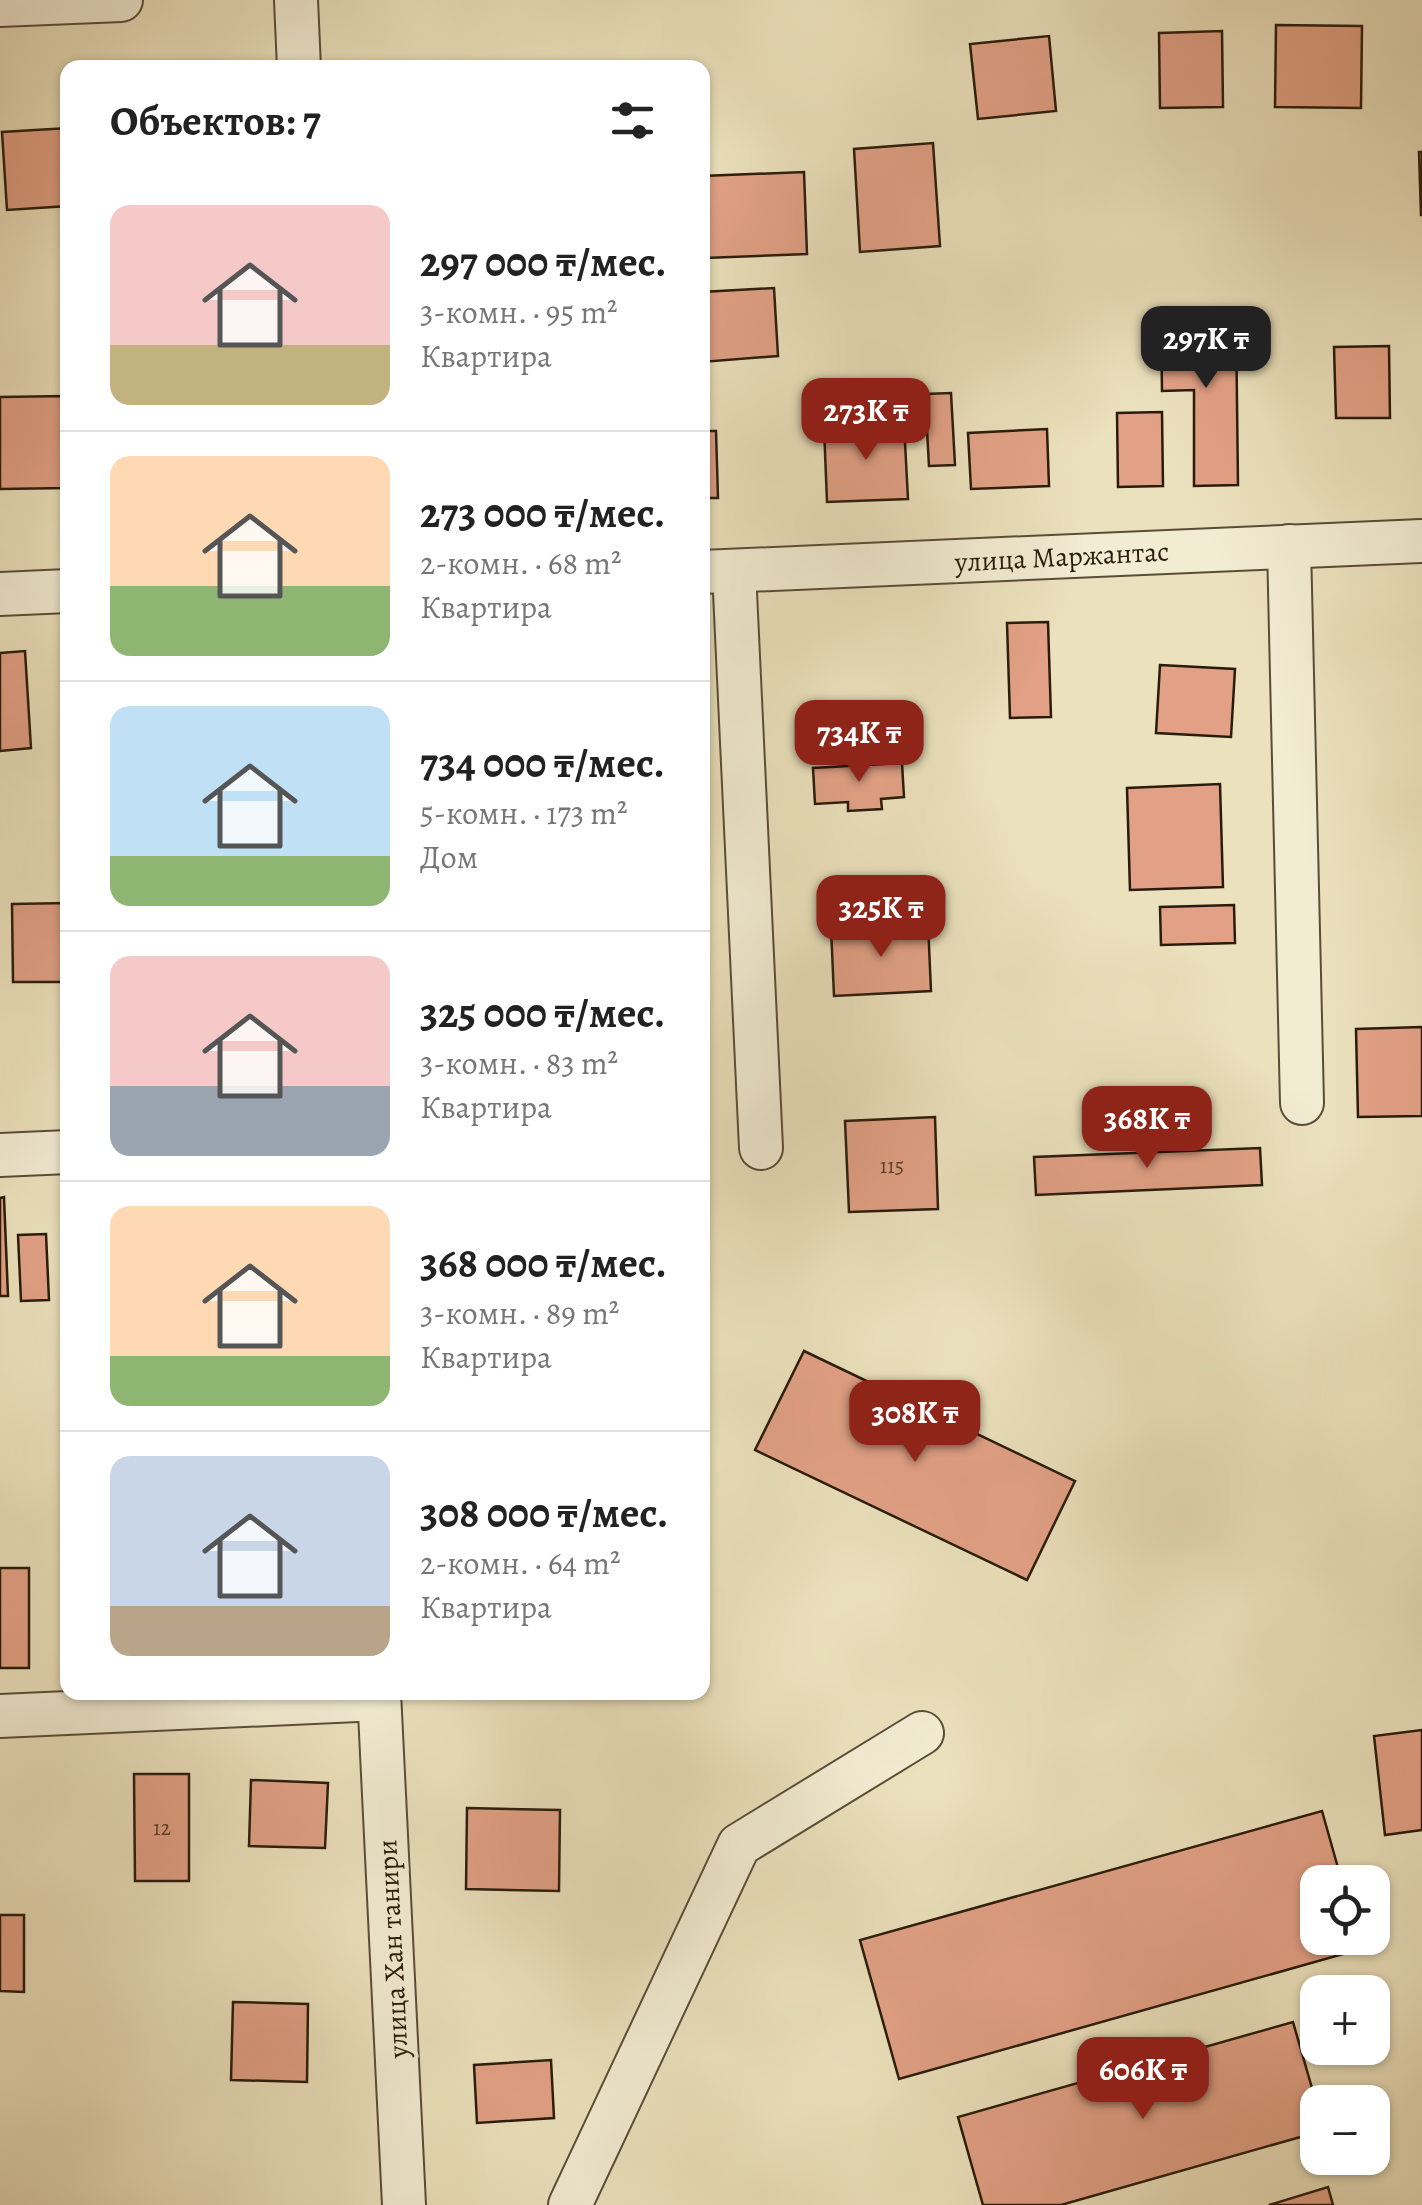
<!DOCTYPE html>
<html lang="ru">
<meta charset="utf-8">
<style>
body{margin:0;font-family:Alegreya,serif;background:#f6f6f6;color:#222;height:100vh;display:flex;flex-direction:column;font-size:38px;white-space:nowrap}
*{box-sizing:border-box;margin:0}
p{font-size:32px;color:#767676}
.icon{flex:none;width:55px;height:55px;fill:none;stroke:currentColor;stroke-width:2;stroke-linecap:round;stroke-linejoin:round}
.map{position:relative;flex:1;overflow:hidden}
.details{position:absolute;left:60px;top:60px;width:650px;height:1640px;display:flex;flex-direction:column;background:#fff;border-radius:20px;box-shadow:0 2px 8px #0004}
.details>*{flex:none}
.controls{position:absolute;left:1300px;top:1865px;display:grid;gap:20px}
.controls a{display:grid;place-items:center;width:90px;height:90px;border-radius:20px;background:#fff;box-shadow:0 2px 8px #0004;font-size:50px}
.price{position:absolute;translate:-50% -85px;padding:0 22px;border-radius:20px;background:#8f2418;color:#fff;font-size:32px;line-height:65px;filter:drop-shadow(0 2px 5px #0008)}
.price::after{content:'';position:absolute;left:50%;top:60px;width:30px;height:22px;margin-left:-15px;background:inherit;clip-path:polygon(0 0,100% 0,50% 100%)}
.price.selected{background:#222;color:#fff}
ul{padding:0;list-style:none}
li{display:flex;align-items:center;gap:30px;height:250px;padding:0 50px}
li+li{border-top:2px solid #e0e0e0}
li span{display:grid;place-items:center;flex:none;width:280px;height:200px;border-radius:20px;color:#555}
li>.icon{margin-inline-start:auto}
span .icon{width:120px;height:120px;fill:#fffc;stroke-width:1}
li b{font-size:42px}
h2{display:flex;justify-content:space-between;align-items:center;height:120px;padding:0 50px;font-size:42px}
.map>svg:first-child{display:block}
.building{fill:#e2a186;stroke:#291c0c;stroke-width:2.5}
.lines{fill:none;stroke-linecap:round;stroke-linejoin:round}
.minor-casing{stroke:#5a4d38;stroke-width:46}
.minor{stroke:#f2ecd3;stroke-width:42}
.labels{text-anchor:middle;stroke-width:8;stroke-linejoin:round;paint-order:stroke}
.number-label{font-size:22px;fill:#573d2a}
.street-label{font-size:28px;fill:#291c0c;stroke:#f2ecd3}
</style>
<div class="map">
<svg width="1422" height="2205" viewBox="0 0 1422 2205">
<rect width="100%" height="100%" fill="#ebe1bc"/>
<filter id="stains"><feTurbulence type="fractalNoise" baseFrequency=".002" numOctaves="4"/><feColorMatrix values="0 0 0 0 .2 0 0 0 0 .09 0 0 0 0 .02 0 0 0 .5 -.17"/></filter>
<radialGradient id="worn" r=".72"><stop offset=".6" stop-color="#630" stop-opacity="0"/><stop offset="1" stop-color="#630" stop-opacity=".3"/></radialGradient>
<g class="building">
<polygon points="1276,25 1362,26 1361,108 1275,107"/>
<polygon points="1222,31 1223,107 1160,108 1159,33"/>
<polygon points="1049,36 1056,111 978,119 970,44"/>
<polygon points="68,128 68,206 7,210 2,132"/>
<polygon points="933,143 940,246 860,252 854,149"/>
<polygon points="1419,152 1422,152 1422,215 1421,215"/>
<polygon points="804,172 807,254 705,258 702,176"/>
<polygon points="774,288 778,356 702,362 702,292"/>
<polygon points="1236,319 1238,485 1194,486 1194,390 1162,391 1161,320"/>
<polygon points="1389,346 1390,418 1336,418 1334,347"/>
<polygon points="951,393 955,465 929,466 925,394"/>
<polygon points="66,396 68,488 0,489 0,397"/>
<polygon points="1162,412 1163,486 1118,487 1117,413"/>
<polygon points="904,424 908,499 827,502 824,427"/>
<polygon points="1047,429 1049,486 971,489 968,433"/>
<polygon points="702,431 716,431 718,498 702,498"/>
<polygon points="1048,622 1051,717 1010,718 1007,623"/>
<polygon points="25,651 31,748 0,751 0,653"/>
<polygon points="1160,665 1235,669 1231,737 1156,733"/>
<polygon points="902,763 904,797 881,799 882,809 848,811 848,802 815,804 813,768"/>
<polygon points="1220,784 1223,887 1130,890 1127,788"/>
<polygon points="68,903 68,982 13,982 12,904"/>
<polygon points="1234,905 1235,943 1161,945 1160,907"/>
<polygon points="928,923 931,991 834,996 831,928"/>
<polygon points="1422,1027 1422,1116 1358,1117 1356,1029"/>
<polygon points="935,1117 938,1209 849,1212 845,1121"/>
<polygon points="1260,1148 1262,1185 1036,1195 1034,1157"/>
<polygon points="4,1197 8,1296 0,1296 0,1198"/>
<polygon points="46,1234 49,1300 21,1301 18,1235"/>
<polygon points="804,1351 1075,1481 1027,1580 755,1450"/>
<rect x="0" y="1568" width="29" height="100"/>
<polygon points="1422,1730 1422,1830 1385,1835 1374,1736"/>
<polygon points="134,1774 189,1774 189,1881 135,1881"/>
<polygon points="251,1780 328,1783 325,1848 249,1846"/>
<polygon points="467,1808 560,1810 559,1891 466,1889"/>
<polygon points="1322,1811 1342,1882 1318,1882 1318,1938 1358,1938 1361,1949 899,2079 860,1940"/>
<polygon points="0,1915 24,1915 24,1992 0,1991"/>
<polygon points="233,2002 308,2004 307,2082 231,2080"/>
<polygon points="1293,2022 1318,2109 1318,2132 1061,2205 983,2205 958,2117"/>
<polygon points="551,2060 554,2118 477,2123 474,2065"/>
<polygon points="1328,2187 1333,2205 1269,2205"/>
</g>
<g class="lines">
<g class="minor-casing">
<g id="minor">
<polyline points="296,0 299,68"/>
<polyline points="0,5 121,0"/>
<polyline points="1289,546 1302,1103"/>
<polyline points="734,571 761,1148"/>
<polyline points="702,572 1422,541"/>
<polyline points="0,594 68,591"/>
<polyline points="0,1155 68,1152"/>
<polyline points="379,1692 404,2205"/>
<polyline points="0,1716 379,1699"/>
<polyline points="570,2205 739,1845 922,1733"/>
</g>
</g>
<use href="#minor" class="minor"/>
</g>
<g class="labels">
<g class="number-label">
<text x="892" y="1173">115</text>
<text x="162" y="1835">12</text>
</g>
<g class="street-label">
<text transform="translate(1062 556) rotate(-3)" y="10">улица Маржантас</text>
<text transform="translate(392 1949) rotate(-93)" y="10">улица Хан танири</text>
</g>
</g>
<rect width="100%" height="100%" filter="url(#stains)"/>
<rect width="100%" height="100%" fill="url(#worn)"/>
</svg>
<div class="controls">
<a><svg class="icon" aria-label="locate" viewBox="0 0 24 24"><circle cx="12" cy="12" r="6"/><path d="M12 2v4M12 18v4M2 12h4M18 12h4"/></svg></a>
<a>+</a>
<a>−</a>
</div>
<b class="price selected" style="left:1206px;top:391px">297K ₸</b>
<b class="price" style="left:866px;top:463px">273K ₸</b>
<b class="price" style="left:859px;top:785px">734K ₸</b>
<b class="price" style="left:881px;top:960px">325K ₸</b>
<b class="price" style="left:1147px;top:1171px">368K ₸</b>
<b class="price" style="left:915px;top:1465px">308K ₸</b>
<b class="price" style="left:1143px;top:2122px">606K ₸</b>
<section class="details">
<h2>Объектов: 7<svg class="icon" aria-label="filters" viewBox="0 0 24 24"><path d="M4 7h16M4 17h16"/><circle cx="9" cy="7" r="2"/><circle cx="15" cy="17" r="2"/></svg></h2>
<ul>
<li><span style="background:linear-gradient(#f6c9c9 70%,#c2b280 0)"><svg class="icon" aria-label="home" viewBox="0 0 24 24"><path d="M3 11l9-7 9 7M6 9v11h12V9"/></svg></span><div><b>297 000 ₸/мес.</b><p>3-комн. · 95 m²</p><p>Квартира</p></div></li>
<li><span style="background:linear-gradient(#ffd9b3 65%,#8fb573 0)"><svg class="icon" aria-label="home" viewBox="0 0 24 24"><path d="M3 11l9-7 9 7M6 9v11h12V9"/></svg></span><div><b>273 000 ₸/мес.</b><p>2-комн. · 68 m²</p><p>Квартира</p></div></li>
<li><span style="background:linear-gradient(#bfe0f5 75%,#8fb573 0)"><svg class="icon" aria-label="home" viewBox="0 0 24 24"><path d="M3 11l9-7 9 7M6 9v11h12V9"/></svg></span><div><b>734 000 ₸/мес.</b><p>5-комн. · 173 m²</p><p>Дом</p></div></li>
<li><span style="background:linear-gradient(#f6c9c9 65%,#9aa5b1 0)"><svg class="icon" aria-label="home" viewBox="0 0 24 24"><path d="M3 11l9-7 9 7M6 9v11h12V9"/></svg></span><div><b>325 000 ₸/мес.</b><p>3-комн. · 83 m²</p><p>Квартира</p></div></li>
<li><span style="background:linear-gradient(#ffd9b3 75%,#8fb573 0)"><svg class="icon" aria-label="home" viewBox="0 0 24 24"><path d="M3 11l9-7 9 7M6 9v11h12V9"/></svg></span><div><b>368 000 ₸/мес.</b><p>3-комн. · 89 m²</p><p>Квартира</p></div></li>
<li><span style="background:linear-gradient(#c9d6e8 75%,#b9a48a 0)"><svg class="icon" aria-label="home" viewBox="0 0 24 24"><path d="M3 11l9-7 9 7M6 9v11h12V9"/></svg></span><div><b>308 000 ₸/мес.</b><p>2-комн. · 64 m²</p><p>Квартира</p></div></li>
</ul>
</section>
</div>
